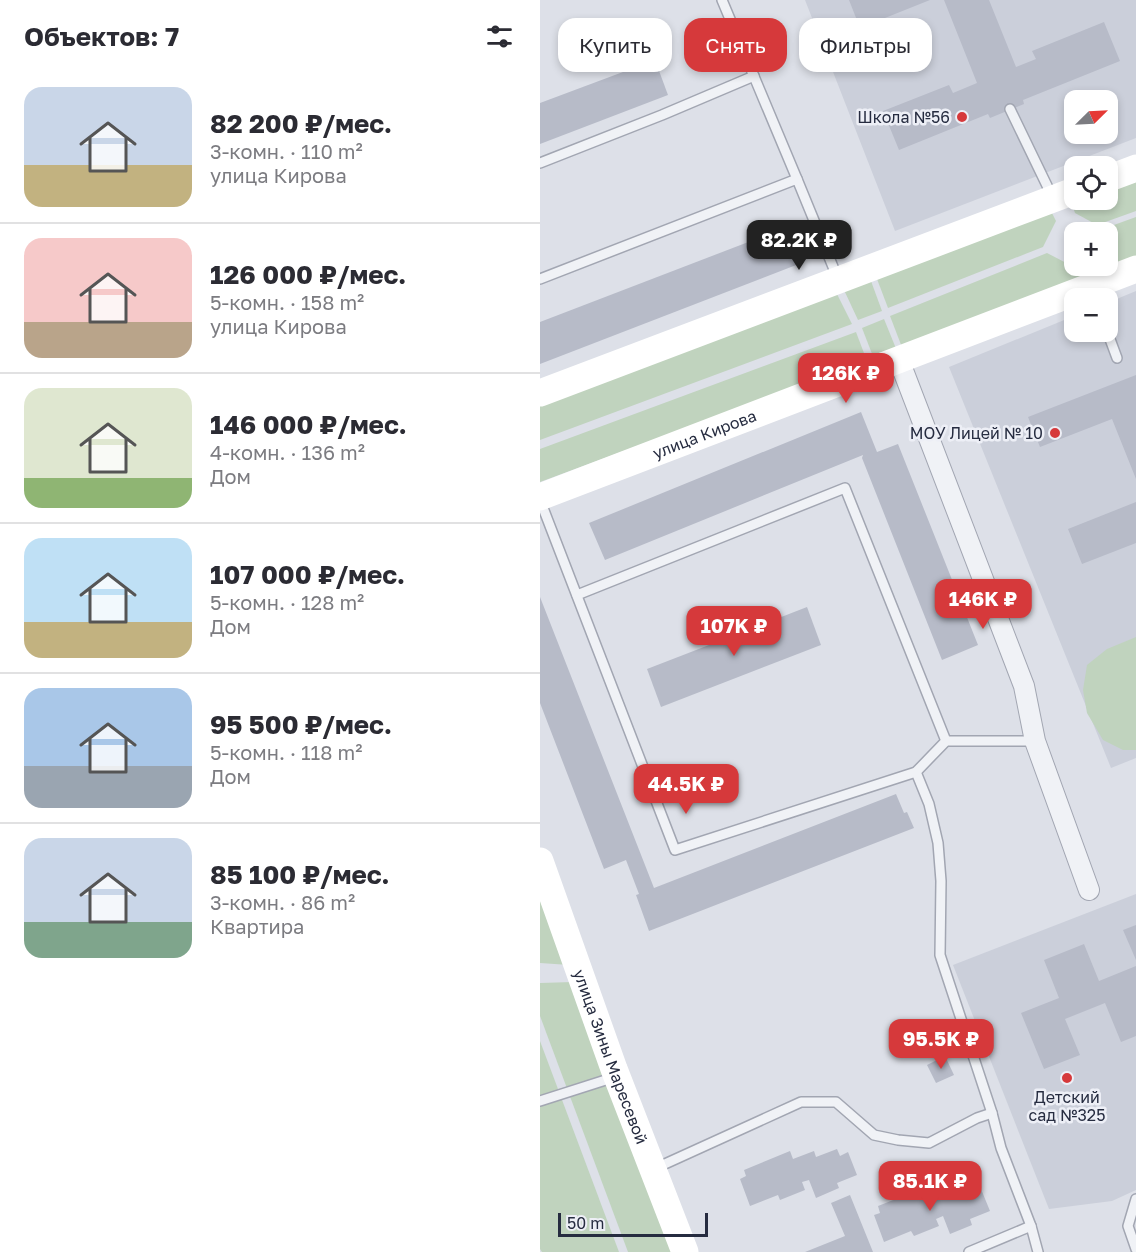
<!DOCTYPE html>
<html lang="ru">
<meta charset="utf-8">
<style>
body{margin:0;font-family:"Golos Text",sans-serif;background:#f2f2f3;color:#2b2b33;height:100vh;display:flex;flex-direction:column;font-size:22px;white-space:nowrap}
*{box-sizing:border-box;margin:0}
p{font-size:20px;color:#7c7c81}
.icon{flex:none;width:33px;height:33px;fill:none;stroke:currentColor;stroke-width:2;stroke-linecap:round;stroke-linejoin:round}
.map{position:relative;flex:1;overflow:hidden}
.details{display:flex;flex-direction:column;background:#fff;width:540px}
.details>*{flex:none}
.hud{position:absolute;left:18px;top:18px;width:488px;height:54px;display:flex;gap:12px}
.needle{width:39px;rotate:66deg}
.buttons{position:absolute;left:524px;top:90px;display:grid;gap:12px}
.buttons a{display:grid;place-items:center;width:54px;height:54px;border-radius:12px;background:#fff;box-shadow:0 3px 9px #0003;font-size:30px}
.scale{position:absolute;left:18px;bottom:15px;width:150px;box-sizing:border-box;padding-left:6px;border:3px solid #262c40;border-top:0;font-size:16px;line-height:21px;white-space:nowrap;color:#262c40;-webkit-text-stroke:4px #edeff6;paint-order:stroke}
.price{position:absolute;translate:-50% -51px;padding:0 14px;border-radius:12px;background:#d6393b;color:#fff;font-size:20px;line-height:39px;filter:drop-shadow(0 2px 3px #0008)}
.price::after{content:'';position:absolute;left:50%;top:36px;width:18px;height:14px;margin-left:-9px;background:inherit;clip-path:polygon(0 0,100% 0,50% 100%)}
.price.selected{background:#222;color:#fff}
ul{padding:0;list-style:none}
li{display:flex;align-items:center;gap:18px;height:150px;padding:0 24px}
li+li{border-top:2px solid #e1e1e2}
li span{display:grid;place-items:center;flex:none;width:168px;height:120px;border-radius:18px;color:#555}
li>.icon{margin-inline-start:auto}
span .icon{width:72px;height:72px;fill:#fffc;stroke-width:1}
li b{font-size:26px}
h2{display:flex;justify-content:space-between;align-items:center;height:72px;padding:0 24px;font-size:26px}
.pill{padding:0 21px;border-radius:18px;background:#fff;box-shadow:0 3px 9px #0003;font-size:21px;line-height:54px}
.pill.selected{background:#d6393b;color:#fff}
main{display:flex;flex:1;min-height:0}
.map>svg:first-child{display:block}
.built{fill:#cbcfda;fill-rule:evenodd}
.green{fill:#c0d3be}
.building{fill:#b7bbc8}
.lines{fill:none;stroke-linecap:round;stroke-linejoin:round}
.lane-casing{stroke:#a2a6b2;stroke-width:12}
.street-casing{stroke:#a2a6b2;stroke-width:22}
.lane{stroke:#f0f2f6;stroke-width:9}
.street{stroke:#f0f2f6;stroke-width:20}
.secondary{stroke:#fff;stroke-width:27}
.poi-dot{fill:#d6393b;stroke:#edeff6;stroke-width:2}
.labels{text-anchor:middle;stroke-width:5;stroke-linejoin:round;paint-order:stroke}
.poi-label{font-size:16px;fill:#262c40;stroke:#edeff6;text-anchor:end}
.street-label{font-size:16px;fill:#262c40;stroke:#edeff6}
</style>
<main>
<section class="details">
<h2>Объектов: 7<svg class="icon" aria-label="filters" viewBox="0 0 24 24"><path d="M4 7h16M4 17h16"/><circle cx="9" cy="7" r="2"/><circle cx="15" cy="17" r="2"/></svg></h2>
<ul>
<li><span style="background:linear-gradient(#c9d6e8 65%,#c2b280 0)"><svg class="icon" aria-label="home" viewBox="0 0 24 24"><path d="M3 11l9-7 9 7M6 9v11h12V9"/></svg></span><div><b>82 200 ₽/мес.</b><p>3-комн. · 110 m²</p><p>улица Кирова</p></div></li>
<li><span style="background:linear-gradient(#f6c9c9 70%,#b9a48a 0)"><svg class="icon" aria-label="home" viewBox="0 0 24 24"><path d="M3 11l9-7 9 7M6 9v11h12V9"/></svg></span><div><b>126 000 ₽/мес.</b><p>5-комн. · 158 m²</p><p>улица Кирова</p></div></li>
<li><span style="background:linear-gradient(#dfe7d0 75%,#8fb573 0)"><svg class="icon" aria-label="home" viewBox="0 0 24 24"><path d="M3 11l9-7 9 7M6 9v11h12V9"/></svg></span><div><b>146 000 ₽/мес.</b><p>4-комн. · 136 m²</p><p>Дом</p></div></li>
<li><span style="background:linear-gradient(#bfe0f5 70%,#c2b280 0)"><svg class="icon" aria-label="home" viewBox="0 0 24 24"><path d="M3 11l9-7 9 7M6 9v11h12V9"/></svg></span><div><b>107 000 ₽/мес.</b><p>5-комн. · 128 m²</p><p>Дом</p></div></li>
<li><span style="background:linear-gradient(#a9c7e8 65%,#9aa5b1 0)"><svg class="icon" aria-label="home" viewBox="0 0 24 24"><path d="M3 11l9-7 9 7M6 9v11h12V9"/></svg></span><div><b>95 500 ₽/мес.</b><p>5-комн. · 118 m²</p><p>Дом</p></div></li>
<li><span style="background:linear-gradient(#c9d6e8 70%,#7fa58c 0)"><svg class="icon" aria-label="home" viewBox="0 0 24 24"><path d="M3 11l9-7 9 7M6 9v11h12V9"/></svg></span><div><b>85 100 ₽/мес.</b><p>3-комн. · 86 m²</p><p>Квартира</p></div></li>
</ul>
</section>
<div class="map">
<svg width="596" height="1252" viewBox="0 0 596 1252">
<rect width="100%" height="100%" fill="#dde0e8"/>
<g class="built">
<path d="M265 0H596V138L355 231ZM534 100H567V134H534Z"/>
<polygon points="596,291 596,758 571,768 409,367 534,316 534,332 567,332 567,303"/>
<polygon points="596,894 596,1190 572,1201 509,1209 413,965"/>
</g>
<g class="green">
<polygon points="596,181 596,211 557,225 535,213 532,204 544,200 567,200 567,191"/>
<polygon points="512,213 516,221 503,247 348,308 337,279"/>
<polygon points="596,217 596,261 550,279 545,266 567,266 567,232 559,232 560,230"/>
<polygon points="507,253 536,268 542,279 363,350 350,316"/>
<polygon points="331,281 342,311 318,320 304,290"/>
<polygon points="296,292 312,324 0,440 0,403"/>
<polygon points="344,319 357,351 334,359 322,328"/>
<polygon points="316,332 327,361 0,482 0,449"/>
<polygon points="596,637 596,750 583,750 563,740 547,713 543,690 547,665 567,649"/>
<polygon points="0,887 29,965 0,963"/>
<polygon points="33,982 134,1252 88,1252 0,1016 0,983"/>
<polygon points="0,1041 79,1252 2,1252 0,1249"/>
</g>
<g class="building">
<polygon points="309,0 390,0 320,28"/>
<polygon points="404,0 449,0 476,67 496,59 492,51 564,22 580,61 483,100 484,104 450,118 448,114 359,150 343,111 409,85 413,93 437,83"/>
<polygon points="182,45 190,64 173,71 165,52"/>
<polygon points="115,60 128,95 0,144 0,103"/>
<polygon points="250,226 264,262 0,364 0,322"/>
<polygon points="596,375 596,479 572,419 500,447 488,417"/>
<polygon points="321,412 337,452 358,444 438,645 402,660 322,458 323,455 65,560 49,523"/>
<polygon points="596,502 596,543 542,564 528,529"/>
<polygon points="0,597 114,888 356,794 364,813 367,812 374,828 109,931 96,895 99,894 86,860 64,869 0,703"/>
<polygon points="267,607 281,645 121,707 107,669"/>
<polygon points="596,925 596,960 583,930"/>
<polygon points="544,944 559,981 596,966 596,1036 581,1042 565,1003 525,1019 540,1055 504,1069 481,1013 519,998 504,960"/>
<polygon points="405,1056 414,1075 396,1083 387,1065"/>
<polygon points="297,1149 300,1156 308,1152 317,1175 297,1183 299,1188 276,1198 269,1180 262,1182 265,1190 240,1200 238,1195 210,1206 200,1179 206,1176 204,1170 250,1151 253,1159 274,1151 276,1157"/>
<polygon points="431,1185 433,1192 441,1189 450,1211 430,1219 432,1225 410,1234 403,1216 396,1219 399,1226 374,1236 371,1231 344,1242 334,1215 340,1213 338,1206 384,1188 387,1195 407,1187 410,1194"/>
<polygon points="310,1195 333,1252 265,1252 305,1236 291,1203"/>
</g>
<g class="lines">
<g class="lane-casing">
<g id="lane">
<polyline points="182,0 257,179"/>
<polyline points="470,109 512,196"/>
<polyline points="0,163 122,115 214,76"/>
<polyline points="0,279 257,179 298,279"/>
<polyline points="567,331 577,358"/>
<polyline points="0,500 135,850 376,772 406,741 495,741"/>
<polyline points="37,595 305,488 406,741"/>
<polyline points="376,772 389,804 398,843 401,881 400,955 452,1113 461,1148 491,1226 498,1252"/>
<polyline points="0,1101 75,1077"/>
<polyline points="116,1168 261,1102 296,1102 334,1135 358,1140 389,1143 437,1118 452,1113"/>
<polyline points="596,1199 588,1226 596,1249"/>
<polyline points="429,1252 491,1226"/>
</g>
</g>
<g class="street-casing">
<polyline id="street" points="359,360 484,686 495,741 549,890"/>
</g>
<use href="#lane" class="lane"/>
<use href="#street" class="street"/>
<g class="secondary">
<polyline points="567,179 596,168"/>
<polyline points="0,393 534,191"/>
<path id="s1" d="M0 497 596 269"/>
<path id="s2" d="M0 861 74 1069 145 1252"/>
</g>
</g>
<g class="poi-dot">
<circle cx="422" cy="117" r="6"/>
<circle cx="515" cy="433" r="6"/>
<circle cx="527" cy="1078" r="6"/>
</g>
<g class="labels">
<g class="poi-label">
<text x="410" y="123">Школа №56</text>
<text x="503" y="439">МОУ Лицей № 10</text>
<text x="527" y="1103" text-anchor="middle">Детский<tspan x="527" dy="18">сад №325</tspan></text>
</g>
<g class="street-label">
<text dy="6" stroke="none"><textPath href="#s1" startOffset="176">улица Кирова</textPath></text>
<text dy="6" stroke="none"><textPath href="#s2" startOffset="208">улица Зины Маресевой</textPath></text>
</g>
</g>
</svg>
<div class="buttons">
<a><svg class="needle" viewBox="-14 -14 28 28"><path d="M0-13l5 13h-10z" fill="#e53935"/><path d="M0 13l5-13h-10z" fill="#7c7c81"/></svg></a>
<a><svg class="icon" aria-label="locate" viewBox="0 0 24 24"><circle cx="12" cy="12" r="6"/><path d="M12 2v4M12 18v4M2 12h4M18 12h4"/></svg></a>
<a>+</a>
<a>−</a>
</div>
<div class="scale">50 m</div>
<b class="price selected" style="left:259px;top:271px">82.2K ₽</b>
<b class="price" style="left:306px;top:404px">126K ₽</b>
<b class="price" style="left:443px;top:630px">146K ₽</b>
<b class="price" style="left:194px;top:657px">107K ₽</b>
<b class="price" style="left:146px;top:815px">44.5K ₽</b>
<b class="price" style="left:401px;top:1070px">95.5K ₽</b>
<b class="price" style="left:390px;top:1212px">85.1K ₽</b>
<div class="hud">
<a class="pill">Купить</a>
<a class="pill selected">Снять</a>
<a class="pill">Фильтры</a>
</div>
</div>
</main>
